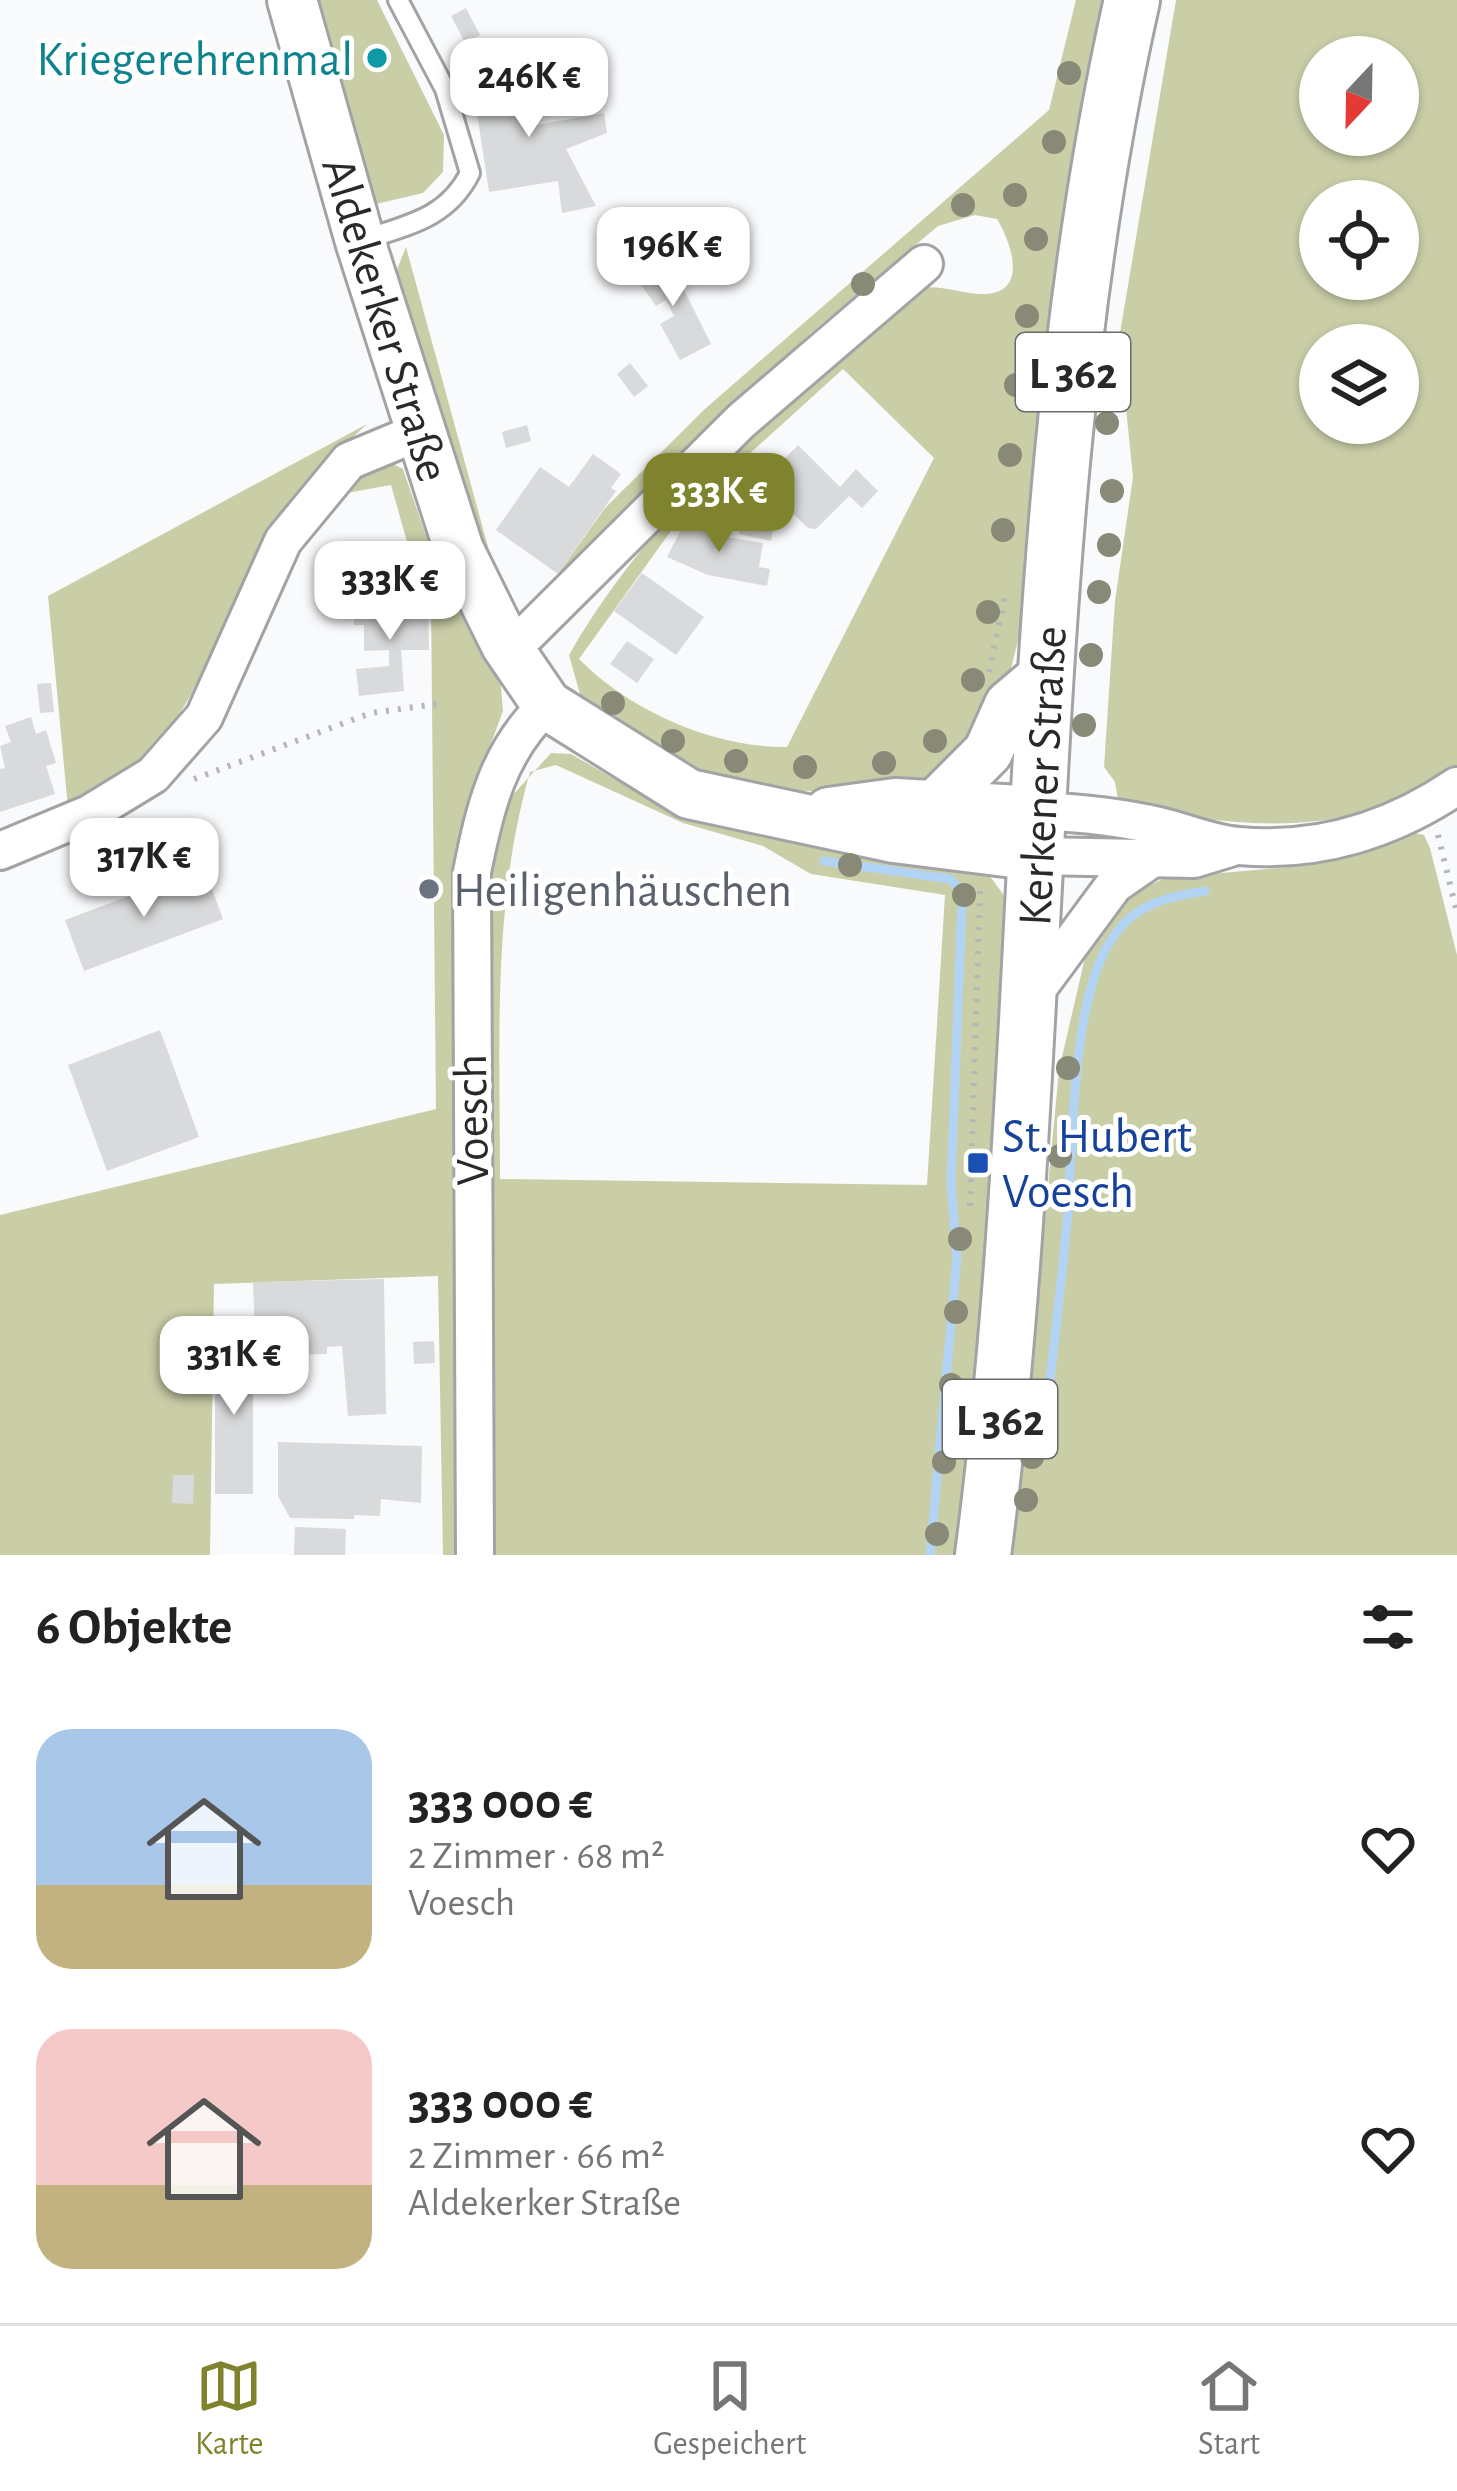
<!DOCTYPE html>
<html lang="de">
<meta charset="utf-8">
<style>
body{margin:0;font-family:"Alegreya Sans",sans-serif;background:#f6f6f6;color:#222;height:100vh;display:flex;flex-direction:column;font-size:45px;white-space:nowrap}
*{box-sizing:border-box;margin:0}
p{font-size:39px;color:#767676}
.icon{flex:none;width:66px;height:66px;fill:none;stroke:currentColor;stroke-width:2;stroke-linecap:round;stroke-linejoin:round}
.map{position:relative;height:1555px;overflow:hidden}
.panel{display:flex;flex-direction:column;background:#fff;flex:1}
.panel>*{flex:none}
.needle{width:78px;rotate:202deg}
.controls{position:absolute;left:1299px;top:36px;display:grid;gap:24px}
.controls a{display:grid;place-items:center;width:120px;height:120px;border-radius:50%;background:#fff;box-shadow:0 3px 9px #0004;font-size:60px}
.price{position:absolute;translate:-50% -102px;padding:0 27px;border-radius:24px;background:#fff;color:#222;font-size:39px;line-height:78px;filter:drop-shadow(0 3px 6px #0008)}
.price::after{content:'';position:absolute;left:50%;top:72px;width:36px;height:27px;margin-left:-18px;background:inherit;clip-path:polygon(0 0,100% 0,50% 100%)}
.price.active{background:#80832d;color:#fff}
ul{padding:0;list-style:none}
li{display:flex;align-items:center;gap:36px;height:300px;padding:0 36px}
li span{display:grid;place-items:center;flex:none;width:336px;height:240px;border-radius:36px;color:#555}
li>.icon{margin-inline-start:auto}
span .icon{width:144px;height:144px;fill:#fffc;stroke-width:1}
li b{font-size:51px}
h2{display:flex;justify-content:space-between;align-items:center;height:144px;padding:0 36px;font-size:51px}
.dock{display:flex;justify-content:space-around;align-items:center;height:168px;border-top:3px solid #e0e0e0;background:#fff;font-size:33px;color:#767676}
.dock a{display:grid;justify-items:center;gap:6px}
.dock .active{color:#80832d}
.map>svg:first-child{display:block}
.green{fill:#cacea7;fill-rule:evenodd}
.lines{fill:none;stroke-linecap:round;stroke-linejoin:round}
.stream{stroke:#b2d4f4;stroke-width:9}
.building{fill:#d9dadb}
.lane-casing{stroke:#a2a3a5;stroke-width:24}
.street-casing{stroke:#a2a3a5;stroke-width:42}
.secondary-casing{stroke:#a2a3a5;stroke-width:54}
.primary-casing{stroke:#a2a3a5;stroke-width:60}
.path{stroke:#b5b6b8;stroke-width:6;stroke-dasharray:3 9;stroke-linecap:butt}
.lane{stroke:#fff;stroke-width:18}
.street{stroke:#fff;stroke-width:36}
.secondary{stroke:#fff;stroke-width:48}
.primary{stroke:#fff;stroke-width:54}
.tree{fill:#888977}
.culture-dot{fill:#0f9aa8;stroke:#fff;stroke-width:4.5}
.worship-dot{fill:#6b7280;stroke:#fff;stroke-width:4.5}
.transit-dot{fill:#1a4fb4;stroke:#fff;stroke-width:4.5}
.labels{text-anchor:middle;stroke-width:10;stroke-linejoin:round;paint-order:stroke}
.shield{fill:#fff;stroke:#69696a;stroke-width:3}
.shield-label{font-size:45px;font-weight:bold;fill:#29292a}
.culture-label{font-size:48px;fill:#0d838f;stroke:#fff;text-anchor:end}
.street-label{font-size:48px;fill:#29292a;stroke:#fff}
.worship-label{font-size:48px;fill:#5b616d;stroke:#fff;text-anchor:start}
.transit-label{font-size:48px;fill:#164399;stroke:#fff;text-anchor:start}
</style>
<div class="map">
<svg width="1457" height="1555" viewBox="0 0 1457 1555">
<rect width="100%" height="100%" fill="#f9fafc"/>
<g class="green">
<polygon points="308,0 377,0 444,135 443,172 423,193 376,204 362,191"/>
<path d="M1076 0H1116L1028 600 1000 713 930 783 887 792 795 791 713 780 585 712 569 655C654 505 791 397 920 288 943 285 958 293 980 294 1030 296 1012 244 997 219L975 215 938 226 811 333 558 574 605 508 706 408 1049 110ZM843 369 934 458 787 747C714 748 630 711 579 659L683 514Z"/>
<path d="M1176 0H1457V765C1359 844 1234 827 1119 805L1115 782 1104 767 1115 601 1133 477 1119 339ZM1320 57H1398V135H1320ZM1320 201H1398V279H1320ZM1320 345H1398V423H1320Z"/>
<polygon points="406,247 491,558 454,517 392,282"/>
<path d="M367 424C321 466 280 510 251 566 191 684 196 738 68 808L48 596Z"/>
<polygon points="387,461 403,469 443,585 500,677 503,711 462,822 455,875 462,1555 443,1555 438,1276 214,1284 210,1555 0,1555 0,1215 436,1109 431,603 424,602 391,485 341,494 367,466"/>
<path d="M551 753 571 754 632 789 690 812 979 861 1008 901 1015 959 965 1555H488L486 879 500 809ZM556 765 683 823 763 846 811 874 945 895 927 1185 500 1179C500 1043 492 904 530 772Z"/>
<polygon points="1415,833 1424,835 1430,848 1457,955 1457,1555 1005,1555 1030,1378 1059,1070 1090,936 1119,902 1164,878 1311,865"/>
</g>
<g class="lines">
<g class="stream">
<polyline points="824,861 950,879 959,888 962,904 951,1183 957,1258 930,1555"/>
<path d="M1046 1413C1054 1349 1061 1285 1067 1221 1073 1146 1071 1001 1111 940 1133 905 1165 897 1205 891"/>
</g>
</g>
<g class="building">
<polygon points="466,8 480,35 465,43 451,16"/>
<polygon points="515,63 526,114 534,112 536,125 604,113 607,133 566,149 596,206 562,213 558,181 489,192 471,73"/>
<polygon points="656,257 666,280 676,274 711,344 680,360 660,324 674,316 666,300 656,306 631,270"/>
<polygon points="630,363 648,386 634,397 617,374"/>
<polygon points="527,425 531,441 506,448 502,432"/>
<polygon points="798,445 840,487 856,469 878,491 862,508 849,496 816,529 808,528 785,506 763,527 773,529 771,541 739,534 741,523 763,527 740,505"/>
<polygon points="593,454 621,474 611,488 616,491 558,574 496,530 540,467 569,487"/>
<polygon points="687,518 727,537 763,543 759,567 770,569 767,586 708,575 667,557"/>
<polygon points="642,573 704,617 676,655 614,611"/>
<polygon points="428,605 429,650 401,650 404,691 359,696 356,669 389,666 389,650 364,651 364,625 354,625 354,606"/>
<polygon points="627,641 654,659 637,683 610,664"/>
<polygon points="51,683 54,712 40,713 37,684"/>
<polygon points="31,717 36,734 46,730 56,763 46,766 55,794 0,812 0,769 5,768 0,746 11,742 5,726"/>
<polygon points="204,868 223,919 84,971 65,920"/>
<polygon points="160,1030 199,1137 107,1171 68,1065"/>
<polygon points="384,1279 386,1414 348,1416 342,1346 327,1347 327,1354 279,1355 278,1334 255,1335 253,1282"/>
<polygon points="434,1341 435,1363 414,1364 413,1342"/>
<polygon points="253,1342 253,1494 215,1494 215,1343"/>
<polygon points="278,1442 422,1446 421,1503 381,1499 380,1516 354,1515 354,1519 290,1518 278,1496"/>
<polygon points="173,1475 194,1475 193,1504 172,1503"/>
<polygon points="295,1527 346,1529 345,1555 294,1555"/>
</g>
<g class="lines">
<g class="lane-casing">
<path id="lane" d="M360 241C407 225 447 219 470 173L445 89 398 0"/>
</g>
<g class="street-casing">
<g id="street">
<polyline points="506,645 528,633 741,421 924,264"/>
<path d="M1040 811C1080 813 1119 817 1159 826 1185 832 1212 844 1239 846 1318 853 1392 830 1457 786"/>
<polyline points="0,851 89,814 153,775 204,717 283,541 349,461 421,431"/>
<polyline points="1037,856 1194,859 1230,848"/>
<polyline points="1032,996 1114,885 1153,858"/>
<path d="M475 1555 472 872C485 807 498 751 547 705"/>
</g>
</g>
<g class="secondary-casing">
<g id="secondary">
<polyline points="292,0 360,241 459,550 506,645 547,705 689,794 894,838 1037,856"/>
<polyline points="936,804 988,752 1009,705 1047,673"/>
<polyline points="829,812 895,803 1040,811"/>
</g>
</g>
<g class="primary-casing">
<path id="primary" d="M983 1555C1051 1038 1017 510 1132 0"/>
</g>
<g class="path">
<polyline points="989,672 1006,591"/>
<polyline points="194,779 371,713 437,704"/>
<polyline points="1438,835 1457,913"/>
<polyline points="970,1206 980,889"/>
</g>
<use href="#lane" class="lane"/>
<use href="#street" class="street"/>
<use href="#secondary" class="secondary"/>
<use href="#primary" class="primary"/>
</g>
<g class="tree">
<circle cx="1069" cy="73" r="12"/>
<circle cx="1054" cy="142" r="12"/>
<circle cx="1015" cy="195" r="12"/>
<circle cx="963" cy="205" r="12"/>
<circle cx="1036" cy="239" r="12"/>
<circle cx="863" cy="284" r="12"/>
<circle cx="1027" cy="316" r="12"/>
<circle cx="1102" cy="364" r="12"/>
<circle cx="1016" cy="385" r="12"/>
<circle cx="1103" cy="389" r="12"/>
<circle cx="1107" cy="423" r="12"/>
<circle cx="1010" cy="455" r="12"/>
<circle cx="1112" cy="491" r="12"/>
<circle cx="1003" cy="530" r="12"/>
<circle cx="1109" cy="545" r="12"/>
<circle cx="1099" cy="592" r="12"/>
<circle cx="988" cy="612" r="12"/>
<circle cx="1091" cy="655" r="12"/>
<circle cx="973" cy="680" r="12"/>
<circle cx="613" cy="703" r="12"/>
<circle cx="1084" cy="725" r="12"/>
<circle cx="673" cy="741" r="12"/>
<circle cx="935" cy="741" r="12"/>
<circle cx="736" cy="761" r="12"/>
<circle cx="884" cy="763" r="12"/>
<circle cx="805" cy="767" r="12"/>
<circle cx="850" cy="865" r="12"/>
<circle cx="964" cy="895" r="12"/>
<circle cx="1068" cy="1068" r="12"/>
<circle cx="1060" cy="1156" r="12"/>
<circle cx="960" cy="1239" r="12"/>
<circle cx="956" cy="1312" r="12"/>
<circle cx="951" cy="1385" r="12"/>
<circle cx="1032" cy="1457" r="12"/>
<circle cx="944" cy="1462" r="12"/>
<circle cx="1026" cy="1500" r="12"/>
<circle cx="937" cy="1534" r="12"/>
</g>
<circle class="culture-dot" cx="377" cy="58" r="12"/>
<circle class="worship-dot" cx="429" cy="889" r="12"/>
<rect class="transit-dot" x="966" y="1151" width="24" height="24" rx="6"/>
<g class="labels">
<g class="shield">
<rect x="1016" y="333" width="114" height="78" rx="9"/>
<rect x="943" y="1380" width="114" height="78" rx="9"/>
</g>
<g class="shield-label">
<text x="1073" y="388">L 362</text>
<text x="1000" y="1435">L 362</text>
</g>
<g class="culture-label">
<text x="353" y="75">Kriegerehrenmal</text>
</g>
<g class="street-label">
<text transform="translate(387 319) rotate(73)" y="17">Aldekerker Straße</text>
<text transform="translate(1041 776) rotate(-87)" y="17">Kerkener Straße</text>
<text transform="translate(470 1120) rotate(-91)" y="17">Voesch</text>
</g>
<g class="worship-label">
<text x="453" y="906">Heiligenhäuschen</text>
</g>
<g class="transit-label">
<text x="1002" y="1152">St. Hubert<tspan x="1002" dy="55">Voesch</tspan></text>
</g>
</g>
</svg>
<div class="controls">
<a><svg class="needle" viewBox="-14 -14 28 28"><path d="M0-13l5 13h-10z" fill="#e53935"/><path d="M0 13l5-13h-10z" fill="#767676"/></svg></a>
<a><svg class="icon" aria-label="locate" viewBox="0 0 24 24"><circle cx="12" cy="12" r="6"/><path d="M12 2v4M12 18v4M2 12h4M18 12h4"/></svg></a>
<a><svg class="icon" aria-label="layers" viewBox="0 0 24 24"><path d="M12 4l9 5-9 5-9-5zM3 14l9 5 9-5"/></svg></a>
</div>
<b class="price" style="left:529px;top:140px">246K €</b>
<b class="price" style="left:673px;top:309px">196K €</b>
<b class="price active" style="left:719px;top:555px">333K €</b>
<b class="price" style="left:390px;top:643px">333K €</b>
<b class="price" style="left:144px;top:920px">317K €</b>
<b class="price" style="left:234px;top:1418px">331K €</b>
</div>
<section class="panel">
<h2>6 Objekte<svg class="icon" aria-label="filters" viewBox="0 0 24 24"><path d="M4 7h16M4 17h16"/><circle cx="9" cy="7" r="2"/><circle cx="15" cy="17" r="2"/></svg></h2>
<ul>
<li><span style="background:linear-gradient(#a9c7e8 65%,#c2b280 0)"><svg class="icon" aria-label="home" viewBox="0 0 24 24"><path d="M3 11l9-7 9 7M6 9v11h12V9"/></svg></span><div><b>333 000 €</b><p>2 Zimmer · 68 m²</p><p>Voesch</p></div><svg class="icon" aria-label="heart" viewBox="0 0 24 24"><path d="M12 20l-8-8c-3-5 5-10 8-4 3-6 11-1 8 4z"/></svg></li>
<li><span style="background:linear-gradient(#f6c9c9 65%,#c2b280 0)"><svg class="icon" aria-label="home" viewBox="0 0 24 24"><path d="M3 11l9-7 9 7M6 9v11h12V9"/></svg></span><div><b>333 000 €</b><p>2 Zimmer · 66 m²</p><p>Aldekerker Straße</p></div><svg class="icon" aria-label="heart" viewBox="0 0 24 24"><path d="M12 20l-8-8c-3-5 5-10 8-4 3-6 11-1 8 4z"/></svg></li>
</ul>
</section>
<nav class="dock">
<a class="active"><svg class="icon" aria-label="map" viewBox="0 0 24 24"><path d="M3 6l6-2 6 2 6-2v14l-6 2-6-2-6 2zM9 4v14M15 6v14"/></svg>Karte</a>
<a><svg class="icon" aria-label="saved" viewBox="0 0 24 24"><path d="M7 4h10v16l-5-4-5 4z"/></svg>Gespeichert</a>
<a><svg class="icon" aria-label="home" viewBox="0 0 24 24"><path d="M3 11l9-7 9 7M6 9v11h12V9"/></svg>Start</a>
</nav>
